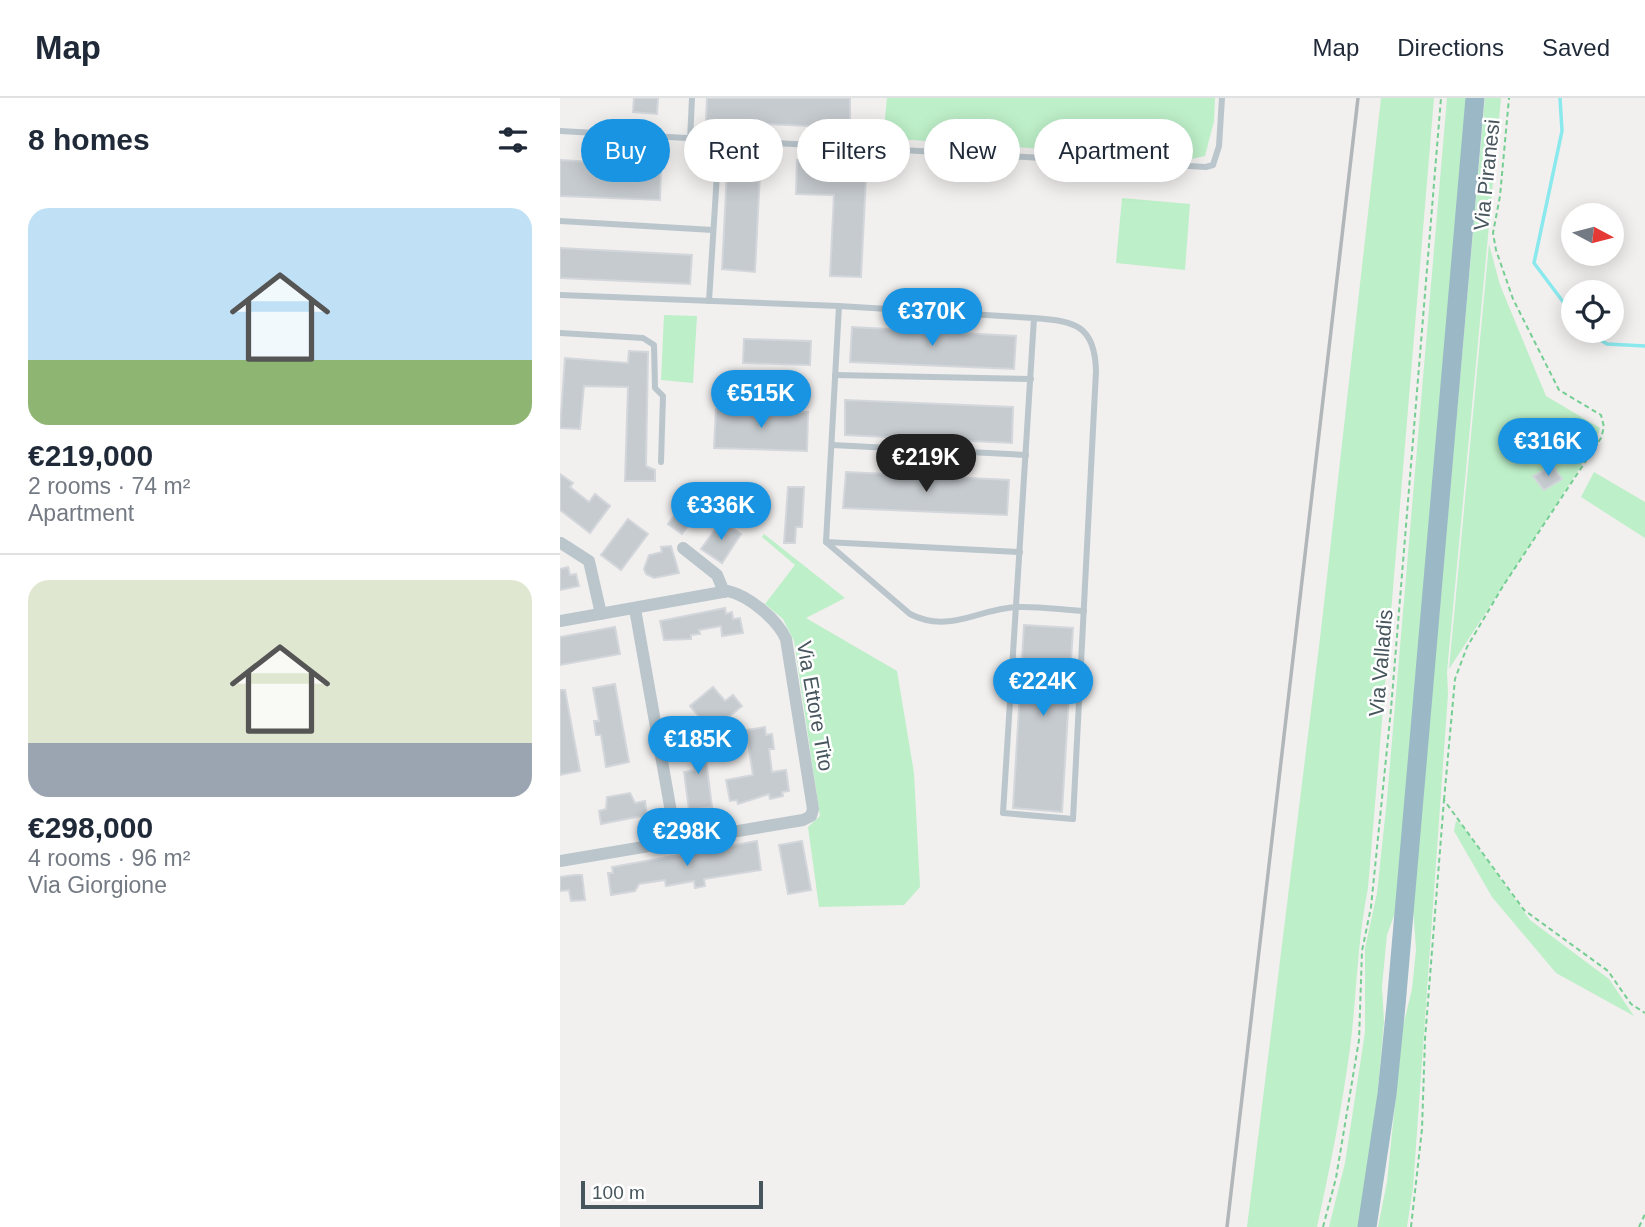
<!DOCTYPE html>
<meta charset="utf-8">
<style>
body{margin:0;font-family:Arial,sans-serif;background:#f2f2f3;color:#1f2937;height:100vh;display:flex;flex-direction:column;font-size:26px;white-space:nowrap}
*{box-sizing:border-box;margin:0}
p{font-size:23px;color:#747a83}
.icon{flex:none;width:38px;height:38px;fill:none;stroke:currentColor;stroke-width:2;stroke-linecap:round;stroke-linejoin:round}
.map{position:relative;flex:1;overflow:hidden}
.side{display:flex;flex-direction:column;background:#fff;width:560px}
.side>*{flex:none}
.top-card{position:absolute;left:21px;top:21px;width:665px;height:63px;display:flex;gap:14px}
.needle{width:46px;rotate:97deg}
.fabs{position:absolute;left:1001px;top:105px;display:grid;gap:14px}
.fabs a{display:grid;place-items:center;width:63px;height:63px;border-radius:50%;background:#fff;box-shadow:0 4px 18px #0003;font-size:35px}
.scale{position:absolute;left:21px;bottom:18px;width:182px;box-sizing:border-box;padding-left:7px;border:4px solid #47565d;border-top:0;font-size:19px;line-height:24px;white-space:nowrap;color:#47565d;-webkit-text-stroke:5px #fff;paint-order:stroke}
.price{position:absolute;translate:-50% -60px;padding:0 16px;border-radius:24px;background:#1894e3;color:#fff;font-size:23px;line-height:46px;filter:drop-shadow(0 2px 4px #0008)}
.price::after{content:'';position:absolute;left:50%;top:42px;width:21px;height:16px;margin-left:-10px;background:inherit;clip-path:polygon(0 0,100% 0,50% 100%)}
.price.selected{background:#222;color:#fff}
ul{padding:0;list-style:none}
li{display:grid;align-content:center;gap:14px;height:371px;padding:0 28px}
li+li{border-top:2px solid #e0e1e3}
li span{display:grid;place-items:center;height:217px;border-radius:21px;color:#555}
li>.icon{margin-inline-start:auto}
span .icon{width:126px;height:126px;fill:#fffc;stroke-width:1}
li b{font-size:30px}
h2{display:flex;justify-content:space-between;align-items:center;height:84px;padding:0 28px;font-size:30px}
.chip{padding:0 24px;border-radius:32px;background:#fff;box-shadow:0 4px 18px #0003;font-size:24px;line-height:63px}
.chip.selected{background:#1894e3;color:#fff}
header{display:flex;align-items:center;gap:42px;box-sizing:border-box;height:98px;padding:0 35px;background:#fff;border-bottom:2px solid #e0e1e3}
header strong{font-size:33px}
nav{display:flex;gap:38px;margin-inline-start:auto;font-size:24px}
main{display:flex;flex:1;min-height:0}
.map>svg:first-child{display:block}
.green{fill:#bdefc8}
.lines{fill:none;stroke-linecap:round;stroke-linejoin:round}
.stream{stroke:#8ae9ed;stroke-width:3.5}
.building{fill:#c6cbcf;stroke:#d3d7db;stroke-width:2}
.path{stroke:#75ce92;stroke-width:2;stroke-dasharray:5 3.5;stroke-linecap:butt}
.service{stroke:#bac6cc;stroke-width:6}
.minor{stroke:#bac6cc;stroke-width:12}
.trunk{stroke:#9ab8c6;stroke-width:19}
.rail{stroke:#b1b6b9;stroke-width:3.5}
.labels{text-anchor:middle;stroke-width:5;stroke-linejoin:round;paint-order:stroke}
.street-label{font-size:21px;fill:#47565d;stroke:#fff}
</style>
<header>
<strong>Map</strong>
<nav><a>Map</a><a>Directions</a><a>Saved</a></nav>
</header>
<main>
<section class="side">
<h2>8 homes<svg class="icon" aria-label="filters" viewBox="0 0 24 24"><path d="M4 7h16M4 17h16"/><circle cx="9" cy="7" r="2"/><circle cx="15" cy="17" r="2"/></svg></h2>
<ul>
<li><span style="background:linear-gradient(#bfe0f5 70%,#8fb573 0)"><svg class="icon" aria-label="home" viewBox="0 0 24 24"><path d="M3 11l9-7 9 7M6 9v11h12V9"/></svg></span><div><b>€219,000</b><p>2 rooms · 74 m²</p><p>Apartment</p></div></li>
<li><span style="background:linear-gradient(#dfe7d0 75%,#9aa5b1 0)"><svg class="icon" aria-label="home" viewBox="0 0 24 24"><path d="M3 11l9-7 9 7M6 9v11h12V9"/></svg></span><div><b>€298,000</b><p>4 rooms · 96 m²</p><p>Via Giorgione</p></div></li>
</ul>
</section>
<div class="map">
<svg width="1085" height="1129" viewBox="0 0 1085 1129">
<rect width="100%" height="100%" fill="#f2efef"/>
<g class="green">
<polygon points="327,0 655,0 654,23 645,58 631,61 323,40"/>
<path d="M821 0H874L808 790C797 844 797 896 790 950 782 1010 770 1070 757 1129H687L761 532Z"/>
<polygon points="887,0 908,0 836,812 827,837 822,888 824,924 809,1091 801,1129 769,1129 785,1065 805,934 805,850 817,795 827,701"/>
<polygon points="925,0 941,0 887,574 888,596 853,1090 847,1129 818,1129 827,1084 843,928 852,891 856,852 853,809"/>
<polygon points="562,100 630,106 625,172 556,165"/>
<polygon points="929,146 940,187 986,298 1040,330 1036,343 1016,376 889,571"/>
<polygon points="104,217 137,218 133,285 101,282"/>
<polygon points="1034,374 1085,404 1085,440 1021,399"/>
<polygon points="204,436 285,500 246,520 337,573 354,675 360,789 344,807 259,809 248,729 260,718 234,543 223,521 205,506 235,467 202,439"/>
<polygon points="896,723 901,726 970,822 1049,881 1074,918 996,875 932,799 894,733"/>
</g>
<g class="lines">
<g class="stream">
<polyline points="1000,0 1002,33 974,165 1013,217"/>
<polyline points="1026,233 1047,246 1085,248"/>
</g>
</g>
<g class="building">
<polygon points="74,0 98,0 97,16 73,14"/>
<polygon points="147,0 290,0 290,30 146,23"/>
<polygon points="168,54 201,55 195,174 162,171"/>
<polygon points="276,57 307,59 301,179 270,178 274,97 236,96 237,62 276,63"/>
<polygon points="0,62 101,68 100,102 0,98"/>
<polygon points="0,150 132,157 130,186 0,180"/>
<polygon points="292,229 456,238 454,271 290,264"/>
<polygon points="184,241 251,243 250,267 183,265"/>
<polygon points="69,253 88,254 86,368 95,372 95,383 65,383 68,289 24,288 20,331 0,330 5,260 68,265"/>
<polygon points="285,302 453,309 452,345 285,337"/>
<polygon points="156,311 248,314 247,353 154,350"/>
<polygon points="993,368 1002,381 984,392 973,378"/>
<polygon points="286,374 449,382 447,417 283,410"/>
<polygon points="0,376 13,385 10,389 29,404 35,396 50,408 30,435 0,412"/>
<polygon points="228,389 244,389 242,429 236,429 235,445 224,445"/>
<polygon points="125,390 145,405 122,436 108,426 122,407 116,403"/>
<polygon points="68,421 88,436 61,472 41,457"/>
<polygon points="162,422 181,436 162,465 141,451"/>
<polygon points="111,448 119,475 94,480 86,476 84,471 89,457 102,454 101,449"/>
<polygon points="8,469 10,477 16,476 19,488 0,492 0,471"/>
<polygon points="165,510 166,516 172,514 173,521 180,520 183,535 162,538 161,528 139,532 140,536 131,537 131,541 104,542 100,523"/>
<polygon points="464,527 513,530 502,714 453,710"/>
<polygon points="55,529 60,556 0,567 0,539"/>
<polygon points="55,586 69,664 46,669 41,637 36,637 34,623 39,623 33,590"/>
<polygon points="153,589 165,603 173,597 182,608 151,633 143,634 135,624 140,620 130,608"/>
<polygon points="0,592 5,592 20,673 0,677"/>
<polygon points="205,629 206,637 212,636 214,651 209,651 212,674 226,672 229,693 222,694 223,698 210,701 209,696 178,706 177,702 170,703 166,682 193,677 186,632"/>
<polygon points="143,638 152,709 129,712 124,674 135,672 126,640"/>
<polygon points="70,695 75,705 85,703 87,717 41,726 39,713 46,711 47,699"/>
<polygon points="197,743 201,772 144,781 145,788 135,790 134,783 106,788 105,782 79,786 75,793 51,797 48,775 53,775 52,769"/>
<polygon points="242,743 251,792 228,796 219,747"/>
<polygon points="15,777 22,777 25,802 11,803 9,792 0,793 0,779"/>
</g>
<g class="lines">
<g class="path">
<polyline points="884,702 895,581 907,549 943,488 1041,340 1044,329 1041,317 999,292 953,201 936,152 933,135 940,98 949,0"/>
<polyline points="763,1129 776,1080 799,942 802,853 811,809 831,611 881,0"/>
<polyline points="851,1129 862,1031 865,941 884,702 964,812 1048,873 1071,906 1085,915"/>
<polyline points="1079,1129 1085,1116"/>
</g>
<g class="service">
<polyline points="0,33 646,69 653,67 659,48 662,0"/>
<polyline points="130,42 132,0"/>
<polyline points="0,123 153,132"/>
<path d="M0 197 279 208 474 220C516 223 535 228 536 273L513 721 443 715 474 220"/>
<polyline points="149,203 159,44"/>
<path d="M279 208 266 444 350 516C389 536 417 511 457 509 479 508 502 512 524 513"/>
<polyline points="0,235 83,240 94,247 95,290 103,298 101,364"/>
<polyline points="275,277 471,281"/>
<polyline points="272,347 466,357"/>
<polyline points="266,444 460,454"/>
</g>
<g class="minor">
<polyline points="1,445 29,463 41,516"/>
<polyline points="123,450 157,477 164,494"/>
<polyline points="75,511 116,742"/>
<path d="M0 523 168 493C189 498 217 521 226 541L253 711 251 718 243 722 0 763"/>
</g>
<polyline class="trunk" points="807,1129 827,996 836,907 915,0"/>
<polyline class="rail" points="667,1129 798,0"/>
</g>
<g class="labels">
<g class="street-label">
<text transform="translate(927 77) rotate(-84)" y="7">Via Piranesi</text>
<text transform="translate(821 565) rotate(-85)" y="7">Via Valladis</text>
<text transform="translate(255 608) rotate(80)" y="7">Via Ettore Tito</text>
</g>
</g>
</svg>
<div class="fabs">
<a><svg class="needle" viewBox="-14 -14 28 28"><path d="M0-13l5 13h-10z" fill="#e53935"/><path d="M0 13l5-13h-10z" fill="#747a83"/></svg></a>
<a><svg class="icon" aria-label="locate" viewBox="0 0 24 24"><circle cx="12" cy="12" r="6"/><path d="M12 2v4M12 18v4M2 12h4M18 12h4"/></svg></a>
</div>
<div class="scale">100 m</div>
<b class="price" style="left:372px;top:250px">€370K</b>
<b class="price" style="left:201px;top:332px">€515K</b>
<b class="price" style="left:988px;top:380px">€316K</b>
<b class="price selected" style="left:366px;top:396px">€219K</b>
<b class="price" style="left:161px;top:444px">€336K</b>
<b class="price" style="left:483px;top:620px">€224K</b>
<b class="price" style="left:138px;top:678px">€185K</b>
<b class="price" style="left:127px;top:770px">€298K</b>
<div class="top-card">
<a class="chip selected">Buy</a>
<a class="chip">Rent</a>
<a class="chip">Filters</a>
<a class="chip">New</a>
<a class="chip">Apartment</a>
</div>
</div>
</main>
